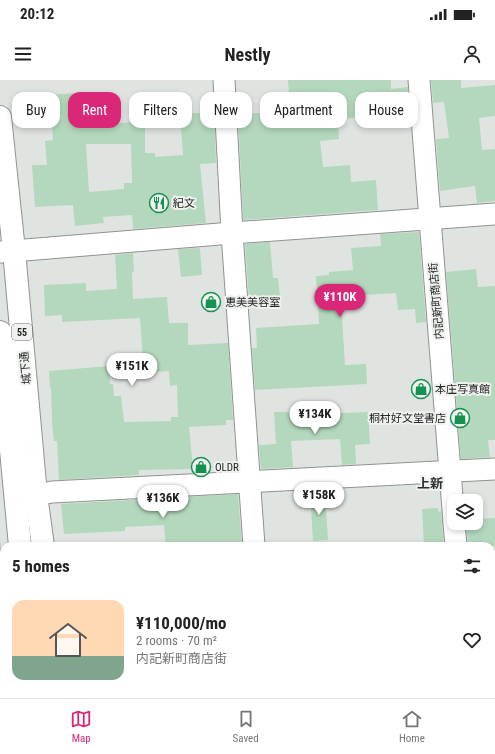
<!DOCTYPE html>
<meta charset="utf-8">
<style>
body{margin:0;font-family:"Roboto Condensed","Noto Sans JP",sans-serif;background:#f2f2f2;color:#222;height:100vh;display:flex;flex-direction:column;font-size:15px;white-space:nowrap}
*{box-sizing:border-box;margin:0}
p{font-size:13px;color:#767676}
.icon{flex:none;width:22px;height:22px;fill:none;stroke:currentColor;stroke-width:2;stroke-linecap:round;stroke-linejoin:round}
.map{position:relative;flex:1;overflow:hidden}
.drawer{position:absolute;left:0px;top:462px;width:495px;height:156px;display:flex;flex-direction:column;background:#fff;border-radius:12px 12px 0 0;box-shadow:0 2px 6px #0003}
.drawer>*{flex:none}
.banner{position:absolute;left:12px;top:12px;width:471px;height:36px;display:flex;gap:8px}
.controls{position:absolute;left:447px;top:414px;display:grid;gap:8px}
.controls a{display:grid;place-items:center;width:36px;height:36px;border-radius:8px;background:#fff;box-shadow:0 2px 6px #0003;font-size:20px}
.price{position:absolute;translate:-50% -34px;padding:0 9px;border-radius:14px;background:#fff;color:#222;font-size:13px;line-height:26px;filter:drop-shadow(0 1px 2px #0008)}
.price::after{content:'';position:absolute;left:50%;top:24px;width:12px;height:9px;margin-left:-6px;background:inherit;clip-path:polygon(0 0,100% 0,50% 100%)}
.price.active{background:#db2777;color:#fff}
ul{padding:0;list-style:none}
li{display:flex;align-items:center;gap:12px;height:100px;padding:0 12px}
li+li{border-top:1px solid #e0e0e0}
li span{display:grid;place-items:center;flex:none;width:112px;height:80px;border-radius:12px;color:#555}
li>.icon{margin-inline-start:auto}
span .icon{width:48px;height:48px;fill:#fffc;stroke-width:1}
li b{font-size:17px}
h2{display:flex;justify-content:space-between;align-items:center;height:48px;padding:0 12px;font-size:17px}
.pill{padding:0 14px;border-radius:12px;background:#fff;box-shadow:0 2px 6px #0003;font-size:14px;line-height:36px}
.pill.active{background:#db2777;color:#fff}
.status{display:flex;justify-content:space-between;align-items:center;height:28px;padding:0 20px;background:#fff;direction:ltr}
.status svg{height:11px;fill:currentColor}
header{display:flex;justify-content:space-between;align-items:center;height:52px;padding:0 12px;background:#fff;font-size:18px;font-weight:700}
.tab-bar{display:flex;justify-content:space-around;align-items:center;height:56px;border-top:1px solid #e0e0e0;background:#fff;font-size:11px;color:#767676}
.tab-bar a{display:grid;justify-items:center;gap:2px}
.tab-bar .active{color:#db2777}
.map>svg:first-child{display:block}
.green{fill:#a7c1ae}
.building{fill:#b4d8bd;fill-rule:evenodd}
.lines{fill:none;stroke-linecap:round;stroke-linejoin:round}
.street-casing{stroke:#8f9390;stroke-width:23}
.primary-casing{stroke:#8f9390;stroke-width:24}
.street{stroke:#fff;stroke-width:21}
.primary{stroke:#fff;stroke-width:22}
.labels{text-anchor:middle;stroke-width:4;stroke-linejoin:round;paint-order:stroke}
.shield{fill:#eef1ee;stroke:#616261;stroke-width:1}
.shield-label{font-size:10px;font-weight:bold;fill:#242524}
.poi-label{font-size:11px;fill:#242524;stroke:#eef1ee;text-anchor:start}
.street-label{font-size:11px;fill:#242524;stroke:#eef1ee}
.quarter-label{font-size:13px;font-weight:bold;fill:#2b2e2c;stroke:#eef1ee}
</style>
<div class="status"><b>20:12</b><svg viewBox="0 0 49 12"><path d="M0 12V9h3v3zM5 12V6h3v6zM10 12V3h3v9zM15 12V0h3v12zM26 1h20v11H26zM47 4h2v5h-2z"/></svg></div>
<header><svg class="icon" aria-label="menu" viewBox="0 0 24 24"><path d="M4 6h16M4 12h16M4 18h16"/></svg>Nestly<svg class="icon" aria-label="person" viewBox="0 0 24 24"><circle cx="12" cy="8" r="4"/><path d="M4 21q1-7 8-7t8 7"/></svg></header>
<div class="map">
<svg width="495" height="618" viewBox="0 0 495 618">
<rect width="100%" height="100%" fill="#e0e4e1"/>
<polygon class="green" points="0,459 4,519 4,564 0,559"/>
<g class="building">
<polygon points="288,0 391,0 391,9 408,7 410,41 381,43 380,36 338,39 339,59 320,61 323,87 350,85 351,102 376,100 378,130 243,140 238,34 281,32 281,15 289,15"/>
<polygon points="431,0 461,0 461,8 495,5 495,36 479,38 482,70 495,69 495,121 477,123 475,106 440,111 436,59 449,58 444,22 433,23"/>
<path d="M77 13V24L85 23 86 44 145 42V73H155V77L183 75 180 34 214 32 216 83 200 84 206 143 133 149 132 135 103 137 104 143 75 146 73 125 35 127 32 85H47L45 61 53 60 51 34 36 35 35 16ZM86 64H131L132 103H124V109L89 112Z"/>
<polygon points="419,152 426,242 416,243 415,229 398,230 396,213 348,216 348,219 341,220 345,285 366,284 367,304 255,310 252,268 257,268 256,248 319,244 316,196 329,195 329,192 353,190 351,168 381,166 380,154"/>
<polygon points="270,162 273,198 278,198 280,217 249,219 245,164"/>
<polygon points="200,168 202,195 181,197 178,169"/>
<polygon points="133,173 134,192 132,192 133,219 167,217 169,243 188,243 188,265 228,263 233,340 226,340 226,345 189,347 193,389 139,390 139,395 59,400 57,361 54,361 52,342 51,308 50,308 49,291 109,286 110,304 113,304 114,316 121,316 124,342 171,341 171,337 178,337 177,305 170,306 169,291 156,292 155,280 143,281 140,238 62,242 62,235 45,236 44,205 86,203 86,211 117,209 115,175"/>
<polygon points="476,189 478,207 495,206 495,360 488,360 490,377 461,379 446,192"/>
<polygon points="274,332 317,332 318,334 368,332 370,364 355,365 356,384 342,385 340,359 291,361 293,387 261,389 259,365 276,364"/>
<polygon points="325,410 328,460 313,461 310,411"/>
<polygon points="238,414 242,466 166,466 164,445 125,447 125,451 64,454 61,424"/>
<polygon points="438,428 438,432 441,431 444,466 424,466 422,429"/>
<polygon points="495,438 495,466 468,466 466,443 476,443 476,439"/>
</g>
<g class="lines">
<g class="street-casing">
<g id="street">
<polyline points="224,0 232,153 254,466"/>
<polyline points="419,0 454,442"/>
<polyline points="0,172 232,153 495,134"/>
<polyline points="36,415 52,412 495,389"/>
<polyline points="454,443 456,466"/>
<polyline points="265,614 265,618"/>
<polyline points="467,614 467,618"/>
</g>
</g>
<g class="primary-casing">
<g id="primary">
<polyline points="0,37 14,171 36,415 43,466"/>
<polyline points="0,252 20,466"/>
<polyline points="43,614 45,618"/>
<polyline points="66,614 68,618"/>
</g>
</g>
<use href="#street" class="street"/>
<use href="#primary" class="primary"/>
</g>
<defs>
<g id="restaurant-ring" transform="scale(1)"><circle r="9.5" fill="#eef1ee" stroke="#15924f" stroke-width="1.5"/><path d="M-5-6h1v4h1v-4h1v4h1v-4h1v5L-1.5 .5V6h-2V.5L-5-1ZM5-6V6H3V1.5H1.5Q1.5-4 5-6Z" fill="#15924f"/></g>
<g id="shop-ring" transform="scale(1)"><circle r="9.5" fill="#eef1ee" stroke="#15924f" stroke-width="1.5"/><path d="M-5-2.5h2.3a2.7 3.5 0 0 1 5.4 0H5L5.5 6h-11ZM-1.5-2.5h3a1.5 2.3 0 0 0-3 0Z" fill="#15924f"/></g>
</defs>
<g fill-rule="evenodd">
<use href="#restaurant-ring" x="159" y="123"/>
<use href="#shop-ring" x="211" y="222"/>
<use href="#shop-ring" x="421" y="309"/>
<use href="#shop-ring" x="460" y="338"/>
<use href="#shop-ring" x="201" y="387"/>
</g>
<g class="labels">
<rect class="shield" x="12" y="244" width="20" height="16" rx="3"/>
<g class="shield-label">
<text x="22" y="256">55</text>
</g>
<g class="poi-label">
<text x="173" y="127">紀文</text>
<text x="225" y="226">恵美美容室</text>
<text x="435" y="313">本庄写真館</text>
<text x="446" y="342" text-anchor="end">桐村好文堂書店</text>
<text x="215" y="391">OLDR</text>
</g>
<g class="street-label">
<text transform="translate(436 221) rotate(-95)" y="4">内記新町商店街</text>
<text transform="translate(25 288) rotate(-95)" y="4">城下通</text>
</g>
<g class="quarter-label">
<text x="430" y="408">上新</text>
</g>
</g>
</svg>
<div class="controls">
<a><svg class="icon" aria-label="layers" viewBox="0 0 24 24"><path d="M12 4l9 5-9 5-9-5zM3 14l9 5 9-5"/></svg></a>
</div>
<b class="price active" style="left:340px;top:238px">¥110K</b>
<b class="price" style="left:132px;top:307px">¥151K</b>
<b class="price" style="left:315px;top:355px">¥134K</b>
<b class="price" style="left:319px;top:436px">¥158K</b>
<b class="price" style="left:163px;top:439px">¥136K</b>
<div class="banner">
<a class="pill">Buy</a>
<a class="pill active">Rent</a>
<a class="pill">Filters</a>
<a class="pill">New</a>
<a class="pill">Apartment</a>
<a class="pill">House</a>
</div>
<section class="drawer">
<h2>5 homes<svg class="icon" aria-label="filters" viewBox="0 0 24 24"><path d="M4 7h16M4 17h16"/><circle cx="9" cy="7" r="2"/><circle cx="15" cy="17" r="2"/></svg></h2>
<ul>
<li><span style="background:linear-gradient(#ffd9b3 70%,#7fa58c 0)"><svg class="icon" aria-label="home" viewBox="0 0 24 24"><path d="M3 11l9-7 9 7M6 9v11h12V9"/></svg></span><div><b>¥110,000/mo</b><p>2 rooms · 70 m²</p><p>内記新町商店街</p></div><svg class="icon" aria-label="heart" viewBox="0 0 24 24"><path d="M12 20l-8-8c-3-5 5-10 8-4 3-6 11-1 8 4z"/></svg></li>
</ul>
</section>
</div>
<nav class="tab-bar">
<a class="active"><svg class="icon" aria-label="map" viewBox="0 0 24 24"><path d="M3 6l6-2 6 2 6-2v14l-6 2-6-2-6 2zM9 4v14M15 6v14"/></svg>Map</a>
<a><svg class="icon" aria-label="saved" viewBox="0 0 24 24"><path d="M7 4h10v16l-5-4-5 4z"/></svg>Saved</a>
<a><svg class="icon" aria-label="home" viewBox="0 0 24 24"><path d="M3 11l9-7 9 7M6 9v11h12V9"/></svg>Home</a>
</nav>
